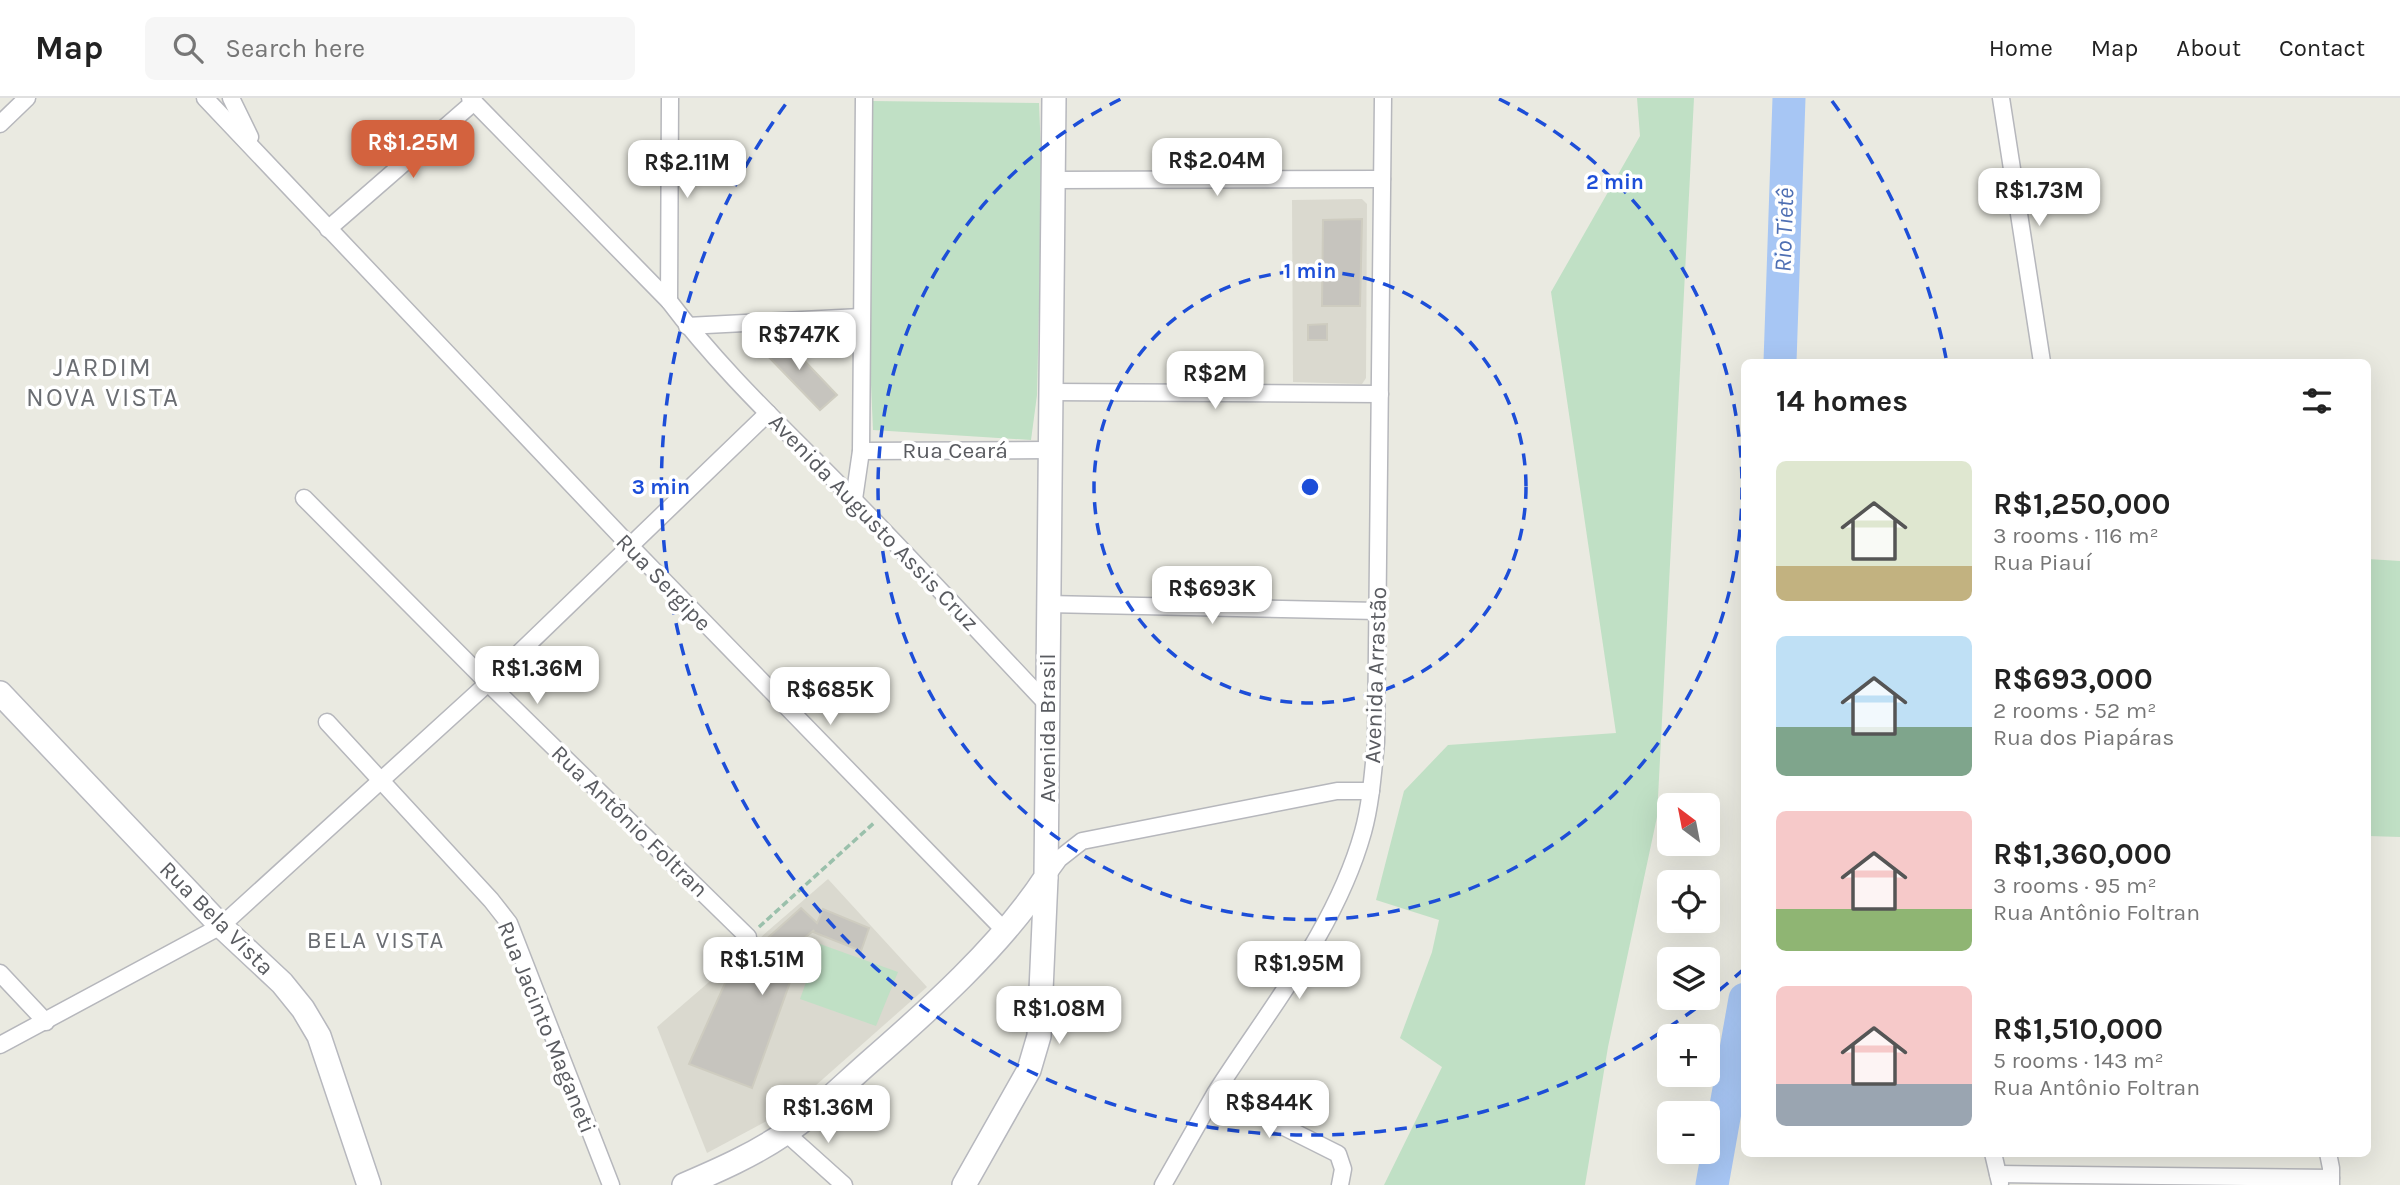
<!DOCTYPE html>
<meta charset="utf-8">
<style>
body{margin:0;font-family:Karla,sans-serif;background:#f6f6f6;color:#222;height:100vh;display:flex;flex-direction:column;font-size:26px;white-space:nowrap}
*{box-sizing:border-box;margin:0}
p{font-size:23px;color:#767676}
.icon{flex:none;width:38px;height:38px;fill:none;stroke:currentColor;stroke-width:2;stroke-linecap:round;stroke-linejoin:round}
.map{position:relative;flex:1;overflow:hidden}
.details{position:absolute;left:1741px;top:261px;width:630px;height:798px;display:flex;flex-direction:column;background:#fff;border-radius:10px;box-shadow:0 7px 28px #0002}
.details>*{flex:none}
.needle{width:46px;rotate:328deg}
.controls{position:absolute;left:1657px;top:695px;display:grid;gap:14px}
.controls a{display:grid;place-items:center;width:63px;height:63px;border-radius:10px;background:#fff;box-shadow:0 7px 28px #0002;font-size:35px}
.price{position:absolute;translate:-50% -60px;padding:0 16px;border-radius:14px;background:#fff;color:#222;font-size:23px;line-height:46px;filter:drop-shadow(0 2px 4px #0008)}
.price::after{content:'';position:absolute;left:50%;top:42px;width:21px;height:16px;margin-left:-10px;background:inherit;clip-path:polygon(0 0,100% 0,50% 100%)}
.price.on{background:#d3623e;color:#fff}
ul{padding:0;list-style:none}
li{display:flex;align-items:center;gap:21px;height:175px;padding:0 35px}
li span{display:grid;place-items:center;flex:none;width:196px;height:140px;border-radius:10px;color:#555}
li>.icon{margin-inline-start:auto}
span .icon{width:84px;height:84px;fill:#fffc;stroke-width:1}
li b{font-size:30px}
h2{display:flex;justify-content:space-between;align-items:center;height:84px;padding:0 35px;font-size:30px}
header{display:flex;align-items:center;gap:42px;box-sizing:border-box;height:98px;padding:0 35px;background:#fff;border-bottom:2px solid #e0e0e0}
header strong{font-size:33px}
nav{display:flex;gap:38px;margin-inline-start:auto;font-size:24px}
.search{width:490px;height:63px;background:#f6f6f6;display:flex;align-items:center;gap:18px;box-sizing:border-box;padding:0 24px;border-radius:10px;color:#767676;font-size:26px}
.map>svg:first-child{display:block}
.education{fill:#dad9cf}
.green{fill:#c0e0c5}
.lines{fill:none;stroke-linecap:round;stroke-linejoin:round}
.river{stroke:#a7c6f4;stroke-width:33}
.building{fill:#c6c4be;stroke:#ceccc0;stroke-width:2}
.street-casing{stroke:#b6b7bc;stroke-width:19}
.secondary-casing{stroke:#b7b8be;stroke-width:26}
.path{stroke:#9ac0ab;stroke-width:3.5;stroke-dasharray:7 3.5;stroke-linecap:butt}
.street{stroke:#fff;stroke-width:16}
.secondary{stroke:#fff;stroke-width:23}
.ring{fill:none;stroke:#1d4ed8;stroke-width:3.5;stroke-dasharray:12 9}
.labels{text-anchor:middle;stroke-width:7;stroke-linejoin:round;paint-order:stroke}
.street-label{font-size:23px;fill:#595b60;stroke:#fff}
.water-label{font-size:24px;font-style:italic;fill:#4e6fb3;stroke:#fff}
.neighbourhood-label{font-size:24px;letter-spacing:2px;fill:#6a6d72;stroke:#fff}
.quarter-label{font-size:26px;letter-spacing:2px;fill:#6a6d72;stroke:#fff}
.centre{fill:#1d4ed8;stroke:#fff;stroke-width:3.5}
.ring-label{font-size:21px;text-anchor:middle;font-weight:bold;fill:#1d4ed8;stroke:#fff;stroke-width:7;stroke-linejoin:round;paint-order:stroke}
</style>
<header>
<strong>Map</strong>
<div class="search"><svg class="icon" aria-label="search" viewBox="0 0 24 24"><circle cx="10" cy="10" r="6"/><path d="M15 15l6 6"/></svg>Search here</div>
<nav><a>Home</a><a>Map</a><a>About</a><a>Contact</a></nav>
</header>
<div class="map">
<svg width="2400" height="1087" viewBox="0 0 2400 1087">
<rect width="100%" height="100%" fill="#eaeae1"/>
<g class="education">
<polygon points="1362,101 1367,106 1366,280 1362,286 1293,284 1292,102"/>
<polygon points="828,781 927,889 789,1011 707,1055 657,929"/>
</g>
<g class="green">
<polygon points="1637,0 1694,0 1657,719 1608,949 1585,1087 1384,1087 1442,969 1400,940 1432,854 1439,822 1376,802 1404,693 1448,647 1616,635 1551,194 1640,38"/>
<polygon points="871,3 1039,5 1042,80 1037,297 1031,342 873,332 868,218"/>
<polygon points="2368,461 2400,463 2400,739 2368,738"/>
<polygon points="820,846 898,874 876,928 800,901"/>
</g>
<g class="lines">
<g class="river">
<polyline points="1780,264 1789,0"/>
<polyline points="1712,1087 1745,901"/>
</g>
</g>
<g class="building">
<polygon points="1362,121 1360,208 1322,208 1323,122"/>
<polygon points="1327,226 1327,242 1308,242 1308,227"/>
<polygon points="778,235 837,297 820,312 761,251"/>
<polygon points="801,810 817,825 823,811 869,830 861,853 813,834 814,832 785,857 798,862 752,990 689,966 730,874"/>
</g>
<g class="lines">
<g class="street-casing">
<g id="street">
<polyline points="205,0 631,449 1005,833"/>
<polyline points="231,0 250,39"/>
<path d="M470 0 669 203C723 275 790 336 853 401 918 468 982 537 1046 605"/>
<polyline points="2001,0 2042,264"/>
<polyline points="0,26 27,0"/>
<polyline points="1053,82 1382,81"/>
<polyline points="328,131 474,4 473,0"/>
<polyline points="669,203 670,0"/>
<polyline points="687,228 861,219"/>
<polyline points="1050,294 1380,296"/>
<polyline points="861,353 1049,352"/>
<polyline points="304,400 488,585 748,839"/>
<polyline points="854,401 861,353 864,0"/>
<polyline points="1047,506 1378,513"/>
<polyline points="327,624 491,802 509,825 611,1087"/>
<polyline points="1046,779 1059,761 1082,743 1337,693 1371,693"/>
<polyline points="0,875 46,924"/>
<polyline points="0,947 221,828 488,585 768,315"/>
<polyline points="1216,995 1338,1056 1343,1071 1340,1087"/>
<polyline points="786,1035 844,1087"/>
<polyline points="1993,1055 2000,1085"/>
<polyline points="2328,1055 2331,1070 2331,1087"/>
<polyline points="1998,1076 2331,1080"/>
<path d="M1163 1087C1181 1056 1198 1025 1216 994 1269 911 1336 831 1363 734 1371 705 1373 674 1376 644L1383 0"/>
</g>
</g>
<g class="secondary-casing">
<g id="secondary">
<polyline points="0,595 221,828 282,885 303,911 319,938 369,1087"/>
<path d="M684 1087C719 1072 753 1057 784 1036 813 1017 839 991 866 967 928 913 1001 848 1046 779L1054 0"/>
<polyline points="964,1087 1029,972 1039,938 1046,780"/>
</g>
</g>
<polyline class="path" points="759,829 875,724"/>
<use href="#street" class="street"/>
<use href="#secondary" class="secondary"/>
</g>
<g class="ring">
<circle cx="1310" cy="389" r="216"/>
<path d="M1499 1A432 432 0 1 1 1121 1"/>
<path d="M1744 871A649 649 0 0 1 788 3M1832 3A649 649 0 0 1 1946 260"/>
</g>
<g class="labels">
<g class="street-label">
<text x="955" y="360">Rua Ceará</text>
<text transform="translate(874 424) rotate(46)" y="8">Avenida Augusto Assis Cruz</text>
<text transform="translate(664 484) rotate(46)" y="8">Rua Sergipe</text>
<text transform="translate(1375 577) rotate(-88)" y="8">Avenida Arrastão</text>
<text transform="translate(1047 630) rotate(-90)" y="8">Avenida Brasil</text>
<text transform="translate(630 723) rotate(44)" y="8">Rua Antônio Foltran</text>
<text transform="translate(217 820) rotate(45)" y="8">Rua Bela Vista</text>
<text transform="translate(547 929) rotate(68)" y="8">Rua Jacinto Maganeti</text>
</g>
<g class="water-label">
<text transform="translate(1784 132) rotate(-88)" y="8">Rio Tietê</text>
</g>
<g class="neighbourhood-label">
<text x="376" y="850">BELA VISTA</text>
</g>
<g class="quarter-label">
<text x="103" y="278">JARDIM<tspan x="103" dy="30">NOVA VISTA</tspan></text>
</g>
</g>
<circle cx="1310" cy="389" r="10" class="centre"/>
<g class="ring-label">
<text x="1615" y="91">2 min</text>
<text x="1310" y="180">1 min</text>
<text x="661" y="396">3 min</text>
</g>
</svg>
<div class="controls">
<a><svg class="needle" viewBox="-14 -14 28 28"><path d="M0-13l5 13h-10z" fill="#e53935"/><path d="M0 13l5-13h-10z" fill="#767676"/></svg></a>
<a><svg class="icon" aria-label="locate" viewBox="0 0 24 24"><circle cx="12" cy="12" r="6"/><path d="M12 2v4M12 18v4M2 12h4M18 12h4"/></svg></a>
<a><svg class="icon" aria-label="layers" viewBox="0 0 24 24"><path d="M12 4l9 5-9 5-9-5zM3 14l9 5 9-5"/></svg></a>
<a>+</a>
<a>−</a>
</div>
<b class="price on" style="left:413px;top:82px">R$1.25M</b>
<b class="price" style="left:1217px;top:100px">R$2.04M</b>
<b class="price" style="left:687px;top:102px">R$2.11M</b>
<b class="price" style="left:2039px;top:130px">R$1.73M</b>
<b class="price" style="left:799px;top:274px">R$747K</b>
<b class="price" style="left:1215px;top:313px">R$2M</b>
<b class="price" style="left:1212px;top:528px">R$693K</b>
<b class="price" style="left:537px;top:608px">R$1.36M</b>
<b class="price" style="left:830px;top:629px">R$685K</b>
<b class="price" style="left:762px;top:899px">R$1.51M</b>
<b class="price" style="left:1299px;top:903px">R$1.95M</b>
<b class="price" style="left:1059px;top:948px">R$1.08M</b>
<b class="price" style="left:1269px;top:1042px">R$844K</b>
<b class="price" style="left:828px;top:1047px">R$1.36M</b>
<section class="details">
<h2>14 homes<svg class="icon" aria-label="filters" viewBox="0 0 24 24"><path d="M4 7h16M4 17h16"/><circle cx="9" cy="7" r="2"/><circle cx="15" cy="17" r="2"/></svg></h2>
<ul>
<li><span style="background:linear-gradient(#dfe7d0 75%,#c2b280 0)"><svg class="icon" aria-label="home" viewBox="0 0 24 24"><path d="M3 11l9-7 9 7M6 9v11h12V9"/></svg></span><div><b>R$1,250,000</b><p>3 rooms · 116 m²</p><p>Rua Piauí</p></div></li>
<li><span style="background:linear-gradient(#bfe0f5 65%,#7fa58c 0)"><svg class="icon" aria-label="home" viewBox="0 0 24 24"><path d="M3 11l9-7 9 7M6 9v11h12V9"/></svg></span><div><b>R$693,000</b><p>2 rooms · 52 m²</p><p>Rua dos Piapáras</p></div></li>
<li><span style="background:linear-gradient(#f6c9c9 70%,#8fb573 0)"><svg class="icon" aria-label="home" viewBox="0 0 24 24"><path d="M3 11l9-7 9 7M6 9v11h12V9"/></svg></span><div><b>R$1,360,000</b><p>3 rooms · 95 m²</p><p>Rua Antônio Foltran</p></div></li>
<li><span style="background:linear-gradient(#f6c9c9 70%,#9aa5b1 0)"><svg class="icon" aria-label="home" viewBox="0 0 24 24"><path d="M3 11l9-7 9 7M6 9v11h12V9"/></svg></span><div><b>R$1,510,000</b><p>5 rooms · 143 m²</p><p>Rua Antônio Foltran</p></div></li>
</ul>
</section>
</div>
